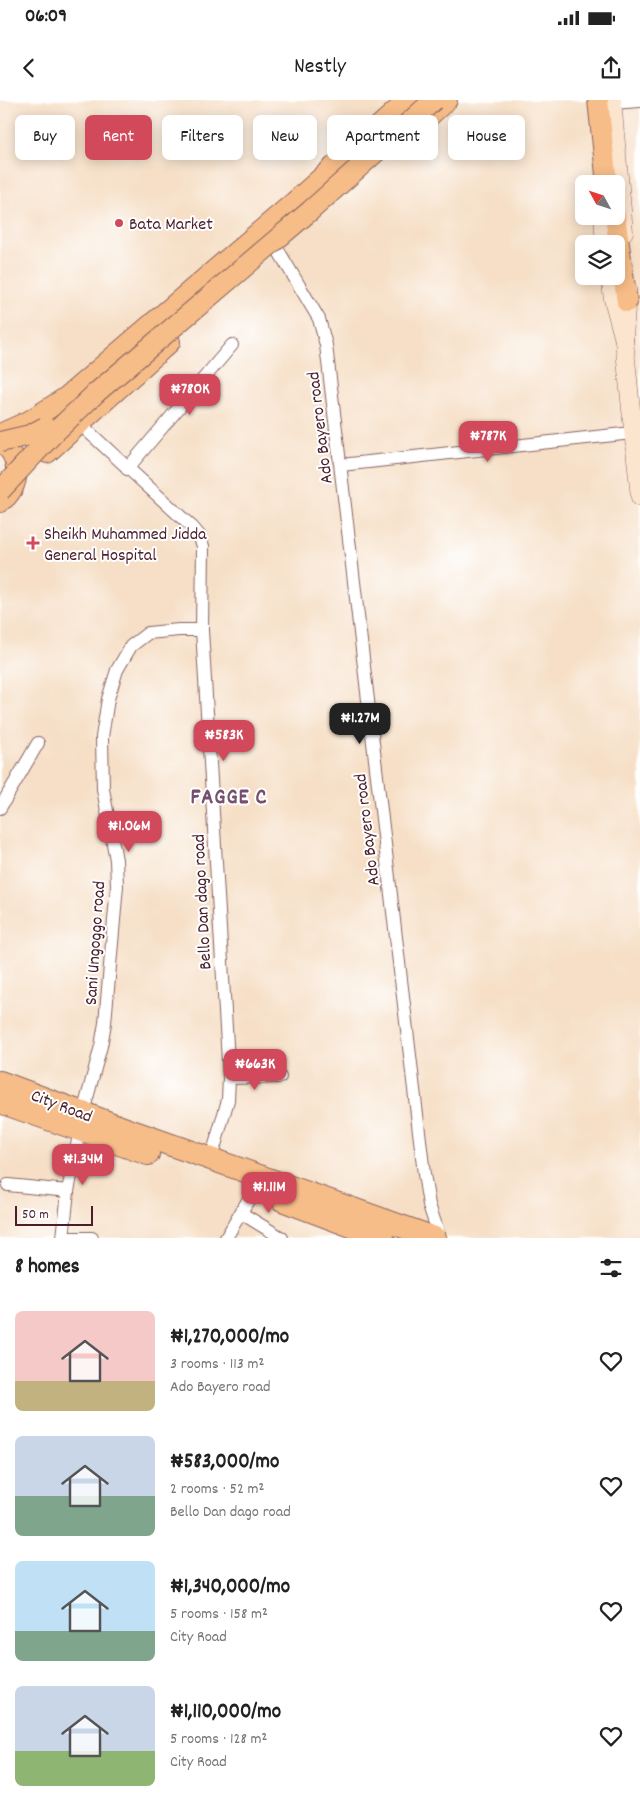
<!DOCTYPE html>
<meta charset="utf-8">
<style>
body{margin:0;font-family:Dekko,sans-serif;background:#f2f2f2;color:#222;height:100vh;display:flex;flex-direction:column;font-size:19px;white-space:nowrap}
*{box-sizing:border-box;margin:0}
p{font-size:16px;color:#767676}
.icon{flex:none;width:28px;height:28px;fill:none;stroke:currentColor;stroke-width:2;stroke-linecap:round;stroke-linejoin:round}
.map{position:relative;height:1138px;overflow:hidden}
.side{display:flex;flex-direction:column;background:#fff;flex:1}
.side>*{flex:none}
.guide{position:absolute;left:15px;top:15px;width:610px;height:45px;display:flex;gap:10px}
.needle{width:32px;rotate:310deg}
.fabs{position:absolute;left:575px;top:75px;display:grid;gap:10px}
.fabs a{display:grid;place-items:center;width:50px;height:50px;border-radius:8px;background:#fff;box-shadow:0 2px 12px #0003;font-size:25px}
.scale{position:absolute;left:15px;bottom:12px;width:78px;box-sizing:border-box;padding-left:5px;border:2px solid #4a1f2b;border-top:0;font-size:14px;line-height:18px;white-space:nowrap;color:#4a1f2b;-webkit-text-stroke:4px #fff;paint-order:stroke}
.price{position:absolute;translate:-50% -42px;padding:0 11px;border-radius:10px;background:#d1495b;color:#fff;font-size:16px;line-height:32px;filter:drop-shadow(0 1px 2px #0008)}
.price::after{content:'';position:absolute;left:50%;top:30px;width:15px;height:11px;margin-left:-8px;background:inherit;clip-path:polygon(0 0,100% 0,50% 100%)}
.price.active{background:#222;color:#fff}
ul{padding:0;list-style:none}
li{display:flex;align-items:center;gap:15px;height:125px;padding:0 15px}
li span{display:grid;place-items:center;flex:none;width:140px;height:100px;border-radius:8px;color:#555}
li>.icon{margin-inline-start:auto}
span .icon{width:60px;height:60px;fill:#fffc;stroke-width:1}
li b{font-size:21px}
h2{display:flex;justify-content:space-between;align-items:center;height:60px;padding:0 15px;font-size:21px}
.tag{padding:0 18px;border-radius:8px;background:#fff;box-shadow:0 2px 12px #0003;font-size:18px;line-height:45px}
.tag.active{background:#d1495b;color:#fff}
.status{display:flex;justify-content:space-between;align-items:center;height:35px;padding:0 25px;background:#fff;direction:ltr}
.status svg{height:14px;fill:currentColor}
header{display:flex;justify-content:space-between;align-items:center;height:65px;padding:0 15px;background:#fff;font-size:22px;font-weight:600}
.map>svg:first-child{display:block}
.lines{fill:none;stroke-linecap:round;stroke-linejoin:round}
.street-casing{stroke:#866261;stroke-width:14}
.secondary-casing{stroke:#866261;stroke-width:19}
.primary-casing{stroke:#866261;stroke-width:22}
.highway-casing{stroke:#866261;stroke-width:24}
.street{stroke:#fff;stroke-width:12}
.secondary{stroke:#fce5cf;stroke-width:18}
.primary{stroke:#f7bd88;stroke-width:20}
.highway{stroke:#f7bd88;stroke-width:22}
.primary-bridge-casing{stroke:#866261;stroke-width:22;stroke-linecap:butt}
.primary-bridge{stroke:#f7bd88;stroke-width:20}
.poi-dot{fill:#d1495b;stroke:#fff;stroke-width:2}
.labels{text-anchor:middle;stroke-width:4;stroke-linejoin:round;paint-order:stroke}
.poi-label{font-size:18px;fill:#4a1f2b;stroke:#fff;text-anchor:start}
.street-label{font-size:18px;fill:#4a1f2b;stroke:#fff}
.district-label{font-size:22px;font-weight:bold;letter-spacing:1px;fill:#76516d;stroke:#fff}
</style>
<div class="status"><b>06:09</b><svg viewBox="0 0 49 12"><path d="M0 12V9h3v3zM5 12V6h3v6zM10 12V3h3v9zM15 12V0h3v12zM26 1h20v11H26zM47 4h2v5h-2z"/></svg></div>
<header><svg class="icon" aria-label="back" viewBox="0 0 24 24"><path d="M15 5l-7 7 7 7"/></svg>Nestly<svg class="icon" aria-label="share" viewBox="0 0 24 24"><path d="M12 15V3M7 8l5-5 5 5M5 13v7h14v-7"/></svg></header>
<div class="map">
<svg width="640" height="1138" viewBox="0 0 640 1138">
<rect width="100%" height="100%" fill="#fff"/>
<filter id="ink" filterUnits="userSpaceOnUse"><feTurbulence type="fractalNoise" baseFrequency=".02" numOctaves="2"/><feDisplacementMap in="SourceGraphic" scale="10" xChannelSelector="R" yChannelSelector="G"/><feConvolveMatrix kernelMatrix="1 2 1 2 8 2 1 2 1" color-interpolation-filters="sRGB"/></filter>
<filter id="wash" filterUnits="userSpaceOnUse"><feTurbulence type="fractalNoise" baseFrequency=".0096" numOctaves="4" result="noise"/><feDisplacementMap in="SourceGraphic" scale="20" xChannelSelector="R" yChannelSelector="G"/><feGaussianBlur stdDeviation="1.12" result="paint"/><feColorMatrix in="noise" values="0 0 0 0 0 0 0 0 0 0 0 0 0 0 0 0 0 1.4 0 .05"/><feComposite in="paint" operator="in"/></filter>
<g filter="url(#wash)">
<rect width="100%" height="100%" fill="#f6dfc6"/>
</g>
<g filter="url(#ink)">
<g class="lines">
<g class="street-casing">
<g id="street">
<polyline points="612,3 640,1"/>
<polyline points="278,150 319,219 326,245 424,1074 429,1105 440,1138"/>
<polyline points="79,323 193,428 199,435 203,446 202,530 229,978 228,1000 211,1059"/>
<polyline points="341,365 632,333"/>
<polyline points="127,369 232,245"/>
<polyline points="0,708 38,643"/>
<polyline points="229,978 280,977"/>
<polyline points="83,1013 101,946 105,923 117,786 116,760 103,689 102,637 108,599 117,570 131,546 148,533 179,530 202,530"/>
<polyline points="8,1085 68,1091"/>
<polyline points="241,1113 282,1138"/>
<polyline points="63,1138 68,1091 80,1030"/>
<polyline points="63,1138 92,1138"/>
<polyline points="226,1138 254,1090"/>
</g>
</g>
<g class="secondary-casing">
<g id="secondary">
<polyline points="612,0 624,132"/>
<polyline points="603,116 605,144"/>
<polyline points="610,176 613,199 624,240 640,398"/>
<polyline points="624,240 627,188"/>
</g>
</g>
<g class="primary-casing">
<g id="primary">
<polyline points="598,0 607,84"/>
<polyline points="424,21 447,0"/>
<polyline points="615,116 627,202"/>
<polyline points="0,334 29,321 65,298 294,102 408,0"/>
<path d="M0 341C22 356 22 388 0 402"/>
<polyline points="47,353 170,242"/>
</g>
</g>
<g class="highway-casing">
<g id="highway">
<polyline points="0,982 126,1029 435,1138"/>
<polyline points="0,1002 148,1054"/>
<polyline points="282,1100 383,1138"/>
</g>
</g>
<use href="#street" class="street"/>
<use href="#secondary" class="secondary"/>
<use href="#primary" class="primary"/>
<use href="#highway" class="highway"/>
<g class="primary-bridge-casing">
<g id="primary-bridge">
<polyline points="0,342 30,335 45,327"/>
<polyline points="0,391 53,334 97,292 310,111 434,0"/>
</g>
</g>
<use href="#primary-bridge" class="primary-bridge"/>
</g>
</g>
<g class="poi-dot">
<circle cx="119" cy="123" r="5"/>
<path d="M30.5 435.5h5v5h5v5h-5v5h-5v-5h-5v-5h5z"/>
</g>
<g class="labels">
<g class="poi-label">
<text x="129" y="129">Bata Market</text>
<text x="44" y="439">Sheikh Muhammed Jidda<tspan x="44" dy="21">General Hospital</tspan></text>
</g>
<g class="street-label">
<text transform="translate(319 328) rotate(-97)" y="6">Ado Bayero road</text>
<text transform="translate(366 730) rotate(-97)" y="6">Ado Bayero road</text>
<text transform="translate(201 802) rotate(-93)" y="6">Bello Dan dago road</text>
<text transform="translate(94 843) rotate(-86)" y="6">Sani Ungoggo road</text>
<text transform="translate(62 1005) rotate(21)" y="6">City Road</text>
</g>
<g class="district-label">
<text x="229" y="703">FAGGE C</text>
</g>
</g>
</svg>
<div class="fabs">
<a><svg class="needle" viewBox="-14 -14 28 28"><path d="M0-13l5 13h-10z" fill="#e53935"/><path d="M0 13l5-13h-10z" fill="#767676"/></svg></a>
<a><svg class="icon" aria-label="layers" viewBox="0 0 24 24"><path d="M12 4l9 5-9 5-9-5zM3 14l9 5 9-5"/></svg></a>
</div>
<div class="scale">50 m</div>
<b class="price" style="left:190px;top:316px">₦780K</b>
<b class="price" style="left:488px;top:363px">₦787K</b>
<b class="price active" style="left:360px;top:645px">₦1.27M</b>
<b class="price" style="left:224px;top:662px">₦583K</b>
<b class="price" style="left:129px;top:753px">₦1.06M</b>
<b class="price" style="left:255px;top:991px">₦663K</b>
<b class="price" style="left:83px;top:1086px">₦1.34M</b>
<b class="price" style="left:269px;top:1114px">₦1.11M</b>
<div class="guide">
<a class="tag">Buy</a>
<a class="tag active">Rent</a>
<a class="tag">Filters</a>
<a class="tag">New</a>
<a class="tag">Apartment</a>
<a class="tag">House</a>
</div>
</div>
<section class="side">
<h2>8 homes<svg class="icon" aria-label="filters" viewBox="0 0 24 24"><path d="M4 7h16M4 17h16"/><circle cx="9" cy="7" r="2"/><circle cx="15" cy="17" r="2"/></svg></h2>
<ul>
<li><span style="background:linear-gradient(#f6c9c9 70%,#c2b280 0)"><svg class="icon" aria-label="home" viewBox="0 0 24 24"><path d="M3 11l9-7 9 7M6 9v11h12V9"/></svg></span><div><b>₦1,270,000/mo</b><p>3 rooms · 113 m²</p><p>Ado Bayero road</p></div><svg class="icon" aria-label="heart" viewBox="0 0 24 24"><path d="M12 20l-8-8c-3-5 5-10 8-4 3-6 11-1 8 4z"/></svg></li>
<li><span style="background:linear-gradient(#c9d6e8 60%,#7fa58c 0)"><svg class="icon" aria-label="home" viewBox="0 0 24 24"><path d="M3 11l9-7 9 7M6 9v11h12V9"/></svg></span><div><b>₦583,000/mo</b><p>2 rooms · 52 m²</p><p>Bello Dan dago road</p></div><svg class="icon" aria-label="heart" viewBox="0 0 24 24"><path d="M12 20l-8-8c-3-5 5-10 8-4 3-6 11-1 8 4z"/></svg></li>
<li><span style="background:linear-gradient(#bfe0f5 70%,#7fa58c 0)"><svg class="icon" aria-label="home" viewBox="0 0 24 24"><path d="M3 11l9-7 9 7M6 9v11h12V9"/></svg></span><div><b>₦1,340,000/mo</b><p>5 rooms · 158 m²</p><p>City Road</p></div><svg class="icon" aria-label="heart" viewBox="0 0 24 24"><path d="M12 20l-8-8c-3-5 5-10 8-4 3-6 11-1 8 4z"/></svg></li>
<li><span style="background:linear-gradient(#c9d6e8 65%,#8fb573 0)"><svg class="icon" aria-label="home" viewBox="0 0 24 24"><path d="M3 11l9-7 9 7M6 9v11h12V9"/></svg></span><div><b>₦1,110,000/mo</b><p>5 rooms · 128 m²</p><p>City Road</p></div><svg class="icon" aria-label="heart" viewBox="0 0 24 24"><path d="M12 20l-8-8c-3-5 5-10 8-4 3-6 11-1 8 4z"/></svg></li>
</ul>
</section>
